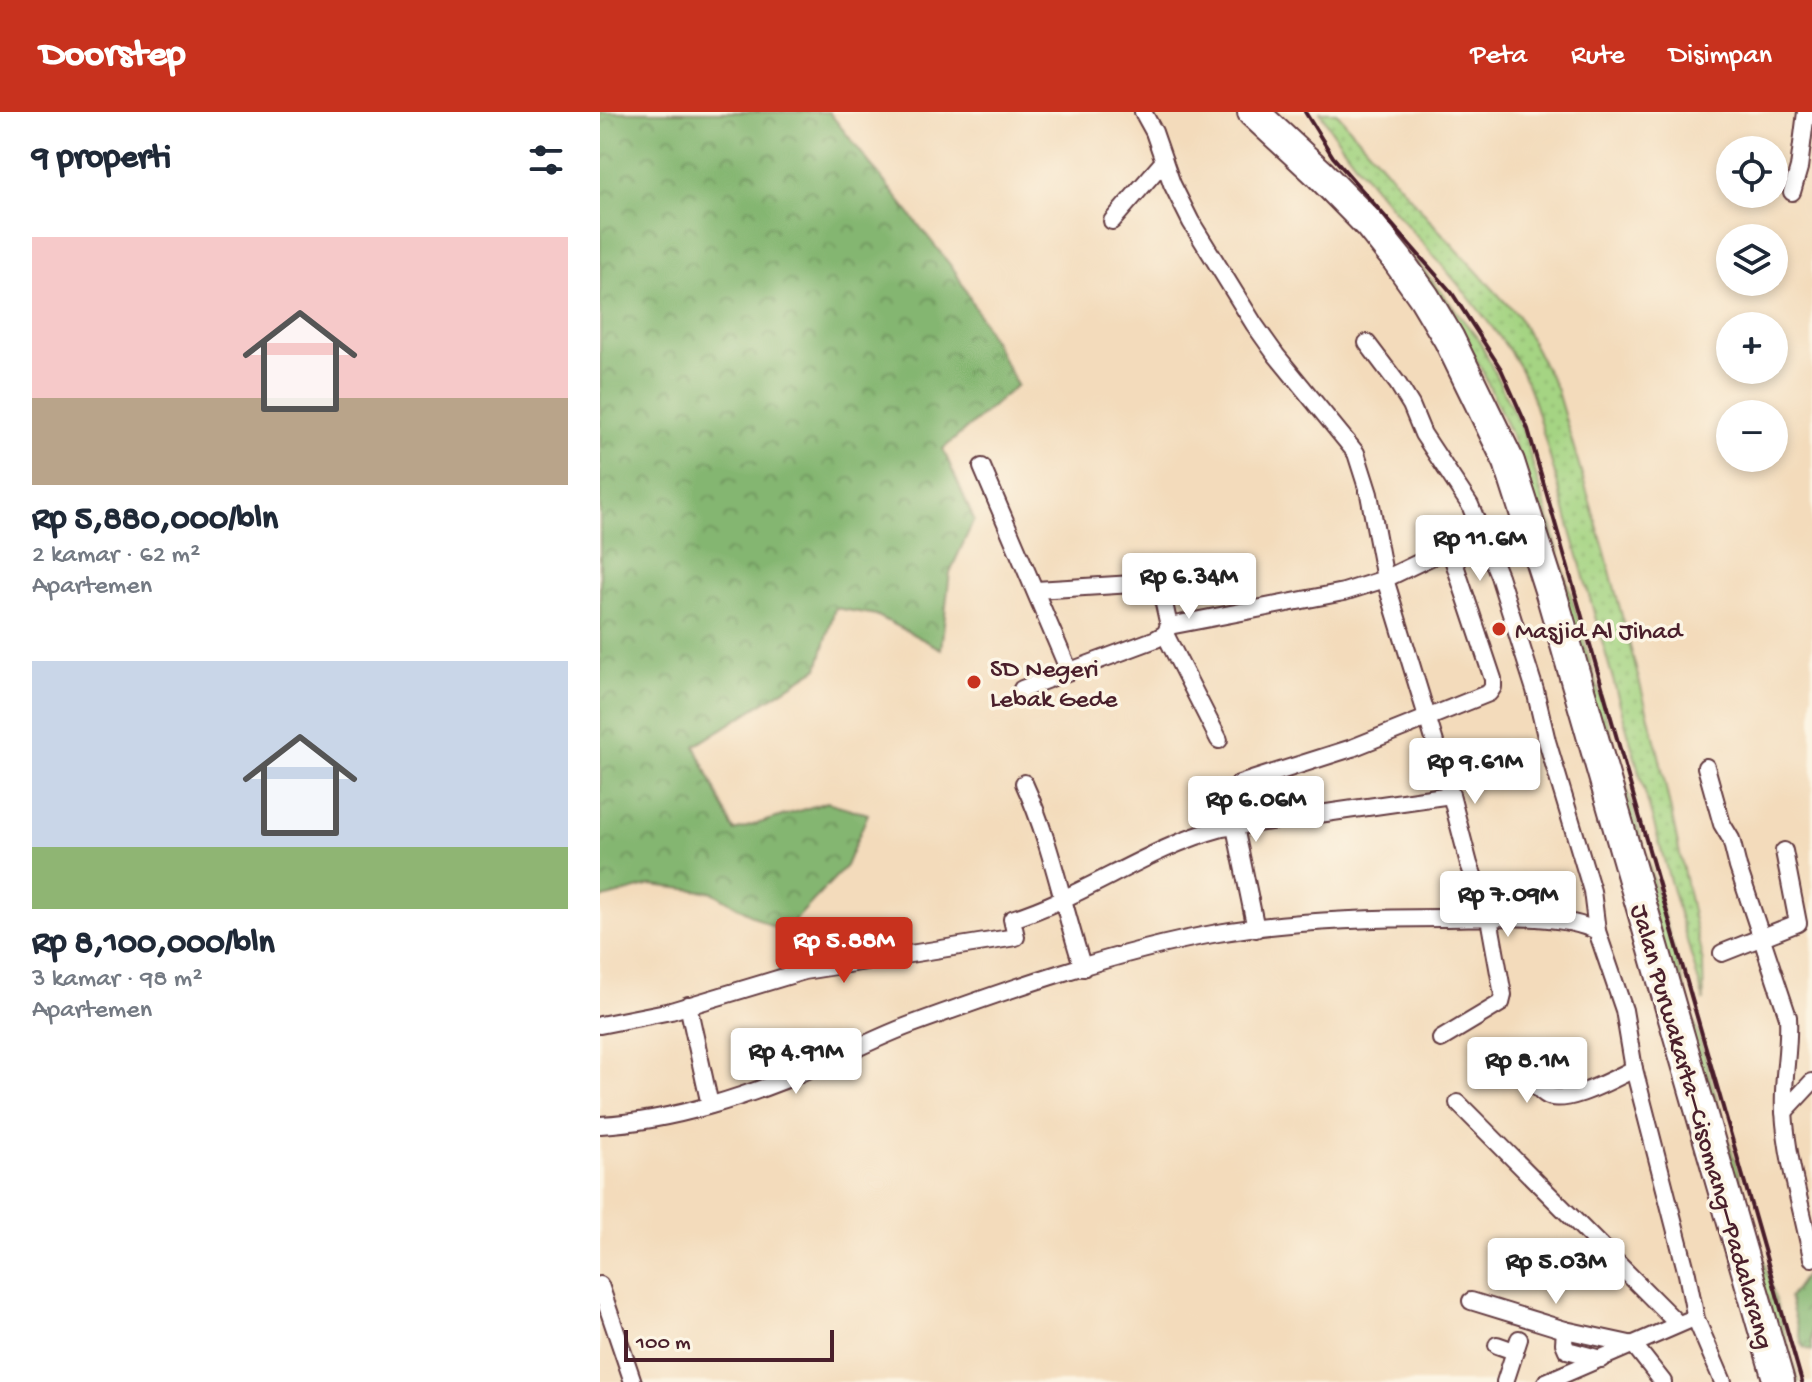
<!DOCTYPE html>
<html lang="id">
<meta charset="utf-8">
<style>
body{margin:0;font-family:"Gochi Hand",sans-serif;background:#f6f6f7;color:#1f2937;height:100vh;display:flex;flex-direction:column;font-size:30px;white-space:nowrap}
*{box-sizing:border-box;margin:0}
p{font-size:26px;color:#747a83}
.icon{flex:none;width:44px;height:44px;fill:none;stroke:currentColor;stroke-width:2;stroke-linecap:round;stroke-linejoin:round}
.map{position:relative;flex:1;overflow:hidden}
.drawer{display:flex;flex-direction:column;background:#fff;width:600px}
.drawer>*{flex:none}
.buttons{position:absolute;left:1116px;top:24px;display:grid;gap:16px}
.buttons a{display:grid;place-items:center;width:72px;height:72px;border-radius:50%;background:#fff;box-shadow:0 4px 12px #0003;font-size:40px}
.scale{position:absolute;left:24px;bottom:20px;width:210px;box-sizing:border-box;padding-left:8px;border:4px solid #4a1f2b;border-top:0;font-size:22px;line-height:28px;white-space:nowrap;color:#4a1f2b;-webkit-text-stroke:6px #fcf5e5;paint-order:stroke}
.price{position:absolute;translate:-50% -68px;padding:0 18px;border-radius:8px;background:#fff;color:#222;font-size:26px;line-height:52px;filter:drop-shadow(0 2px 4px #0008)}
.price::after{content:'';position:absolute;left:50%;top:48px;width:24px;height:18px;margin-left:-12px;background:inherit;clip-path:polygon(0 0,100% 0,50% 100%)}
.price.current{background:#c8321e;color:#fff}
ul{padding:0;list-style:none}
li{display:grid;align-content:center;gap:16px;height:424px;padding:0 32px}
li span{display:grid;place-items:center;height:248px;border-radius:0px;color:#555}
li>.icon{margin-inline-start:auto}
span .icon{width:144px;height:144px;fill:#fffc;stroke-width:1}
li b{font-size:34px}
h2{display:flex;justify-content:space-between;align-items:center;height:96px;padding:0 32px;font-size:34px}
header{display:flex;align-items:center;gap:48px;box-sizing:border-box;height:112px;padding:0 40px;background:#c8321e;color:#fff}
header strong{font-size:38px}
nav{display:flex;gap:44px;margin-inline-start:auto;font-size:28px}
main{display:flex;flex:1;min-height:0}
.map>svg:first-child{display:block}
.grass{fill:url(#grass-dots);stroke:#787a57;stroke-width:2}
.forest{fill:url(#forest-crowns);stroke:#676a4e;stroke-width:2}
.lines{fill:none;stroke-linecap:round;stroke-linejoin:round}
.street-casing{stroke:#633b41;stroke-width:20}
.highway-casing{stroke:#633b41;stroke-width:34}
.street{stroke:#fff;stroke-width:16}
.highway{stroke:#fff;stroke-width:30}
.rail{stroke:#4a1f2b;stroke-width:4}
.poi-dot{fill:#c8321e;stroke:#fcf5e5;stroke-width:3}
.labels{text-anchor:middle;stroke-width:7;stroke-linejoin:round;paint-order:stroke}
.poi-label{font-size:26px;fill:#4a1f2b;stroke:#fcf5e5;text-anchor:start}
.street-label{font-size:26px;fill:#4a1f2b;stroke:#fcf5e5}
</style>
<header>
<strong>Doorstep</strong>
<nav><a>Peta</a><a>Rute</a><a>Disimpan</a></nav>
</header>
<main>
<section class="drawer">
<h2>9 properti<svg class="icon" aria-label="filters" viewBox="0 0 24 24"><path d="M4 7h16M4 17h16"/><circle cx="9" cy="7" r="2"/><circle cx="15" cy="17" r="2"/></svg></h2>
<ul>
<li><span style="background:linear-gradient(#f6c9c9 65%,#b9a48a 0)"><svg class="icon" aria-label="home" viewBox="0 0 24 24"><path d="M3 11l9-7 9 7M6 9v11h12V9"/></svg></span><div><b>Rp 5,880,000/bln</b><p>2 kamar · 62 m²</p><p>Apartemen</p></div></li>
<li><span style="background:linear-gradient(#c9d6e8 75%,#8fb573 0)"><svg class="icon" aria-label="home" viewBox="0 0 24 24"><path d="M3 11l9-7 9 7M6 9v11h12V9"/></svg></span><div><b>Rp 8,100,000/bln</b><p>3 kamar · 98 m²</p><p>Apartemen</p></div></li>
</ul>
</section>
<div class="map">
<svg width="1212" height="1270" viewBox="0 0 1212 1270">
<defs>
<pattern id="grass-dots" width="8" height="8" patternUnits="userSpaceOnUse" patternTransform="scale(2)"><rect width="8" height="8" fill="#a5d483"/><path d="M2 2h.1M6 6h.1" fill="none" stroke="#90b671" stroke-width="1.8" stroke-linecap="round"/></pattern>
<pattern id="forest-crowns" width="20" height="18" patternUnits="userSpaceOnUse" patternTransform="scale(2)"><rect width="20" height="18" fill="#84b671"/><path d="M2 6a3 3 0 1 1 6 0M12 15a3 3 0 1 1 6 0" fill="none" stroke="#6e935d"/></pattern>
</defs>
<rect width="100%" height="100%" fill="#fcf5e5"/>
<filter id="ink" filterUnits="userSpaceOnUse"><feTurbulence type="fractalNoise" baseFrequency=".0125" numOctaves="2"/><feDisplacementMap in="SourceGraphic" scale="16" xChannelSelector="R" yChannelSelector="G"/><feConvolveMatrix kernelMatrix="1 2 1 2 8 2 1 2 1" color-interpolation-filters="sRGB"/></filter>
<filter id="wash" filterUnits="userSpaceOnUse"><feTurbulence type="fractalNoise" baseFrequency=".006" numOctaves="4" result="noise"/><feDisplacementMap in="SourceGraphic" scale="32" xChannelSelector="R" yChannelSelector="G"/><feGaussianBlur stdDeviation="1.8" result="paint"/><feColorMatrix in="noise" values="0 0 0 0 0 0 0 0 0 0 0 0 0 0 0 0 0 1.4 0 .05"/><feComposite in="paint" operator="in"/></filter>
<g filter="url(#wash)">
<rect width="100%" height="100%" fill="#f3dbbb"/>
<g class="grass">
<path d="M720 0H736L837 116 918 204 956 276 1005 440 1059 643 1103 851 1104 889 940 310C936 296 932 282 926 269 915 243 895 219 878 197 827 131 763 72 720 0Z"/>
<polygon points="809,140 879,228 924,322 1199,1270 1192,1270 913,327 881,256"/>
</g>
<g class="forest">
<polygon points="0,0 229,0 355,159 417,273 343,337 374,408 350,460 341,537 276,503 235,496 218,556 95,634 134,719 227,690 268,702 246,754 183,821 112,780 51,773 0,787"/>
<polygon points="1212,1161 1212,1239 1203,1235 1189,1186 1206,1162"/>
</g>
</g>
<g filter="url(#ink)">
<g class="lines">
<g class="street-casing">
<g id="street">
<polyline points="543,0 554,20 572,72 591,110 654,212 676,243 756,341 769,382 785,467 851,683 869,752 889,806 903,883 901,891 841,927"/>
<polyline points="1192,80 1199,56 1206,0"/>
<polyline points="512,109 564,49"/>
<polyline points="767,231 798,272 811,293 823,322 870,393 899,464 935,578 947,629 992,779 997,819"/>
<polyline points="382,355 469,559"/>
<polyline points="569,514 744,480 785,467 839,441 849,441 852,444 893,567 893,575 889,581 752,636 639,672 649,713"/>
<polyline points="565,522 619,628"/>
<polyline points="422,577 556,527 565,522 569,514 561,478 549,471 436,478"/>
<path d="M1106 655 1122 712 1131 727 1138 755 1188 905C1190 937 1182 967 1184 999 1187 1049 1202 1096 1212 1146"/>
<path d="M424 671C451 730 463 795 483 856"/>
<polyline points="635,715 656,817"/>
<polyline points="1122,841 1198,811 1184,739"/>
<polyline points="88,893 110,993"/>
<path d="M0 913 71 899 204 859 416 825 412 807C485 784 548 736 622 716L851 683"/>
<path d="M917 939C925 952 932 973 945 982 963 996 1015 966 1034 957"/>
<polyline points="858,991 1077,1211"/>
<polyline points="1184,1000 1212,970"/>
<path d="M0 1013C74 1009 148 984 216 955 247 941 278 925 310 913 406 878 517 839 618 821 690 809 768 806 841 806 886 806 958 800 997 819L1024 898 1034 957 1087 1162 1096 1207 1123 1270"/>
<polyline points="0,1173 33,1270"/>
<polyline points="871,1189 965,1218 1034,1233 1063,1270"/>
<polyline points="965,1218 964,1231 967,1238 1001,1247"/>
<polyline points="897,1233 914,1239"/>
<polyline points="905,1270 919,1227"/>
<polyline points="946,1270 1087,1209"/>
</g>
</g>
<g class="highway-casing">
<polyline id="highway" points="653,0 720,62 769,112 797,147 824,185 849,227 909,350 951,481 1179,1270"/>
</g>
<use href="#street" class="street"/>
<use href="#highway" class="highway"/>
<polyline class="rail" points="705,0 733,45 852,181 901,257 928,317 1202,1270"/>
</g>
</g>
<g class="poi-dot">
<circle cx="899" cy="517" r="8"/>
<circle cx="374" cy="570" r="8"/>
</g>
<g class="labels">
<g class="poi-label">
<text x="915" y="526">Masjid Al Jihad</text>
<text x="390" y="564">SD Negeri<tspan x="390" dy="30">Lebak Gede</tspan></text>
</g>
<g class="street-label">
<text transform="translate(1104 1014) rotate(74)" y="9">Jalan Purwakarta–Cisomang–Padalarang</text>
</g>
</g>
</svg>
<div class="buttons">
<a><svg class="icon" aria-label="locate" viewBox="0 0 24 24"><circle cx="12" cy="12" r="6"/><path d="M12 2v4M12 18v4M2 12h4M18 12h4"/></svg></a>
<a><svg class="icon" aria-label="layers" viewBox="0 0 24 24"><path d="M12 4l9 5-9 5-9-5zM3 14l9 5 9-5"/></svg></a>
<a>+</a>
<a>−</a>
</div>
<div class="scale">100 m</div>
<b class="price" style="left:880px;top:471px">Rp 11.6M</b>
<b class="price" style="left:589px;top:509px">Rp 6.34M</b>
<b class="price" style="left:875px;top:694px">Rp 9.61M</b>
<b class="price" style="left:656px;top:732px">Rp 6.06M</b>
<b class="price" style="left:908px;top:827px">Rp 7.09M</b>
<b class="price current" style="left:244px;top:873px">Rp 5.88M</b>
<b class="price" style="left:196px;top:984px">Rp 4.91M</b>
<b class="price" style="left:927px;top:993px">Rp 8.1M</b>
<b class="price" style="left:956px;top:1194px">Rp 5.03M</b>
</div>
</main>
